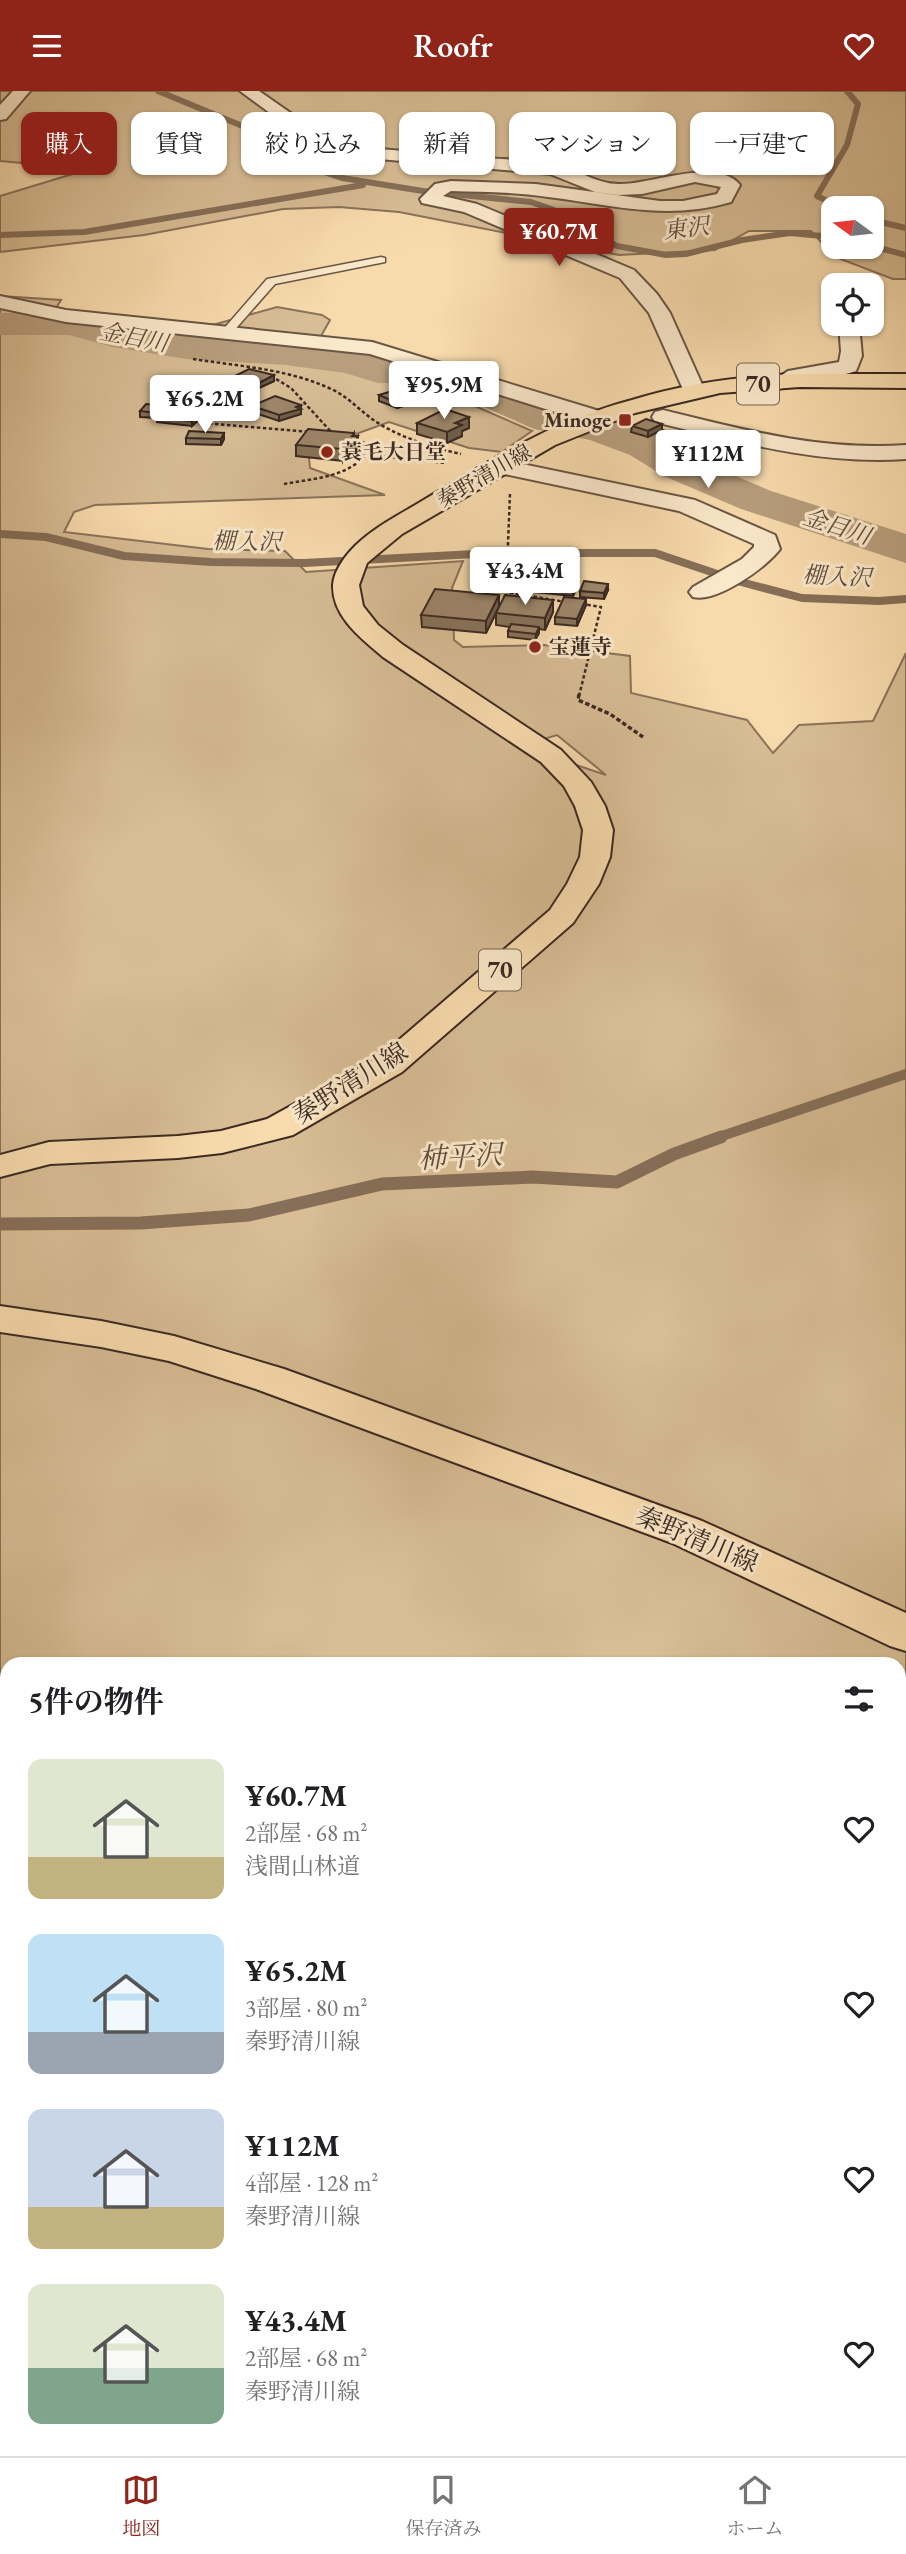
<!DOCTYPE html>
<html lang="ja">
<meta charset="utf-8">
<style>
body{margin:0;font-family:"EB Garamond","Noto Serif JP",serif;background:#f6f6f6;color:#202124;height:100vh;display:flex;flex-direction:column;font-size:26px;white-space:nowrap}
*{box-sizing:border-box;margin:0}
p{font-size:23px;color:#757577}
.icon{flex:none;width:38px;height:38px;fill:none;stroke:currentColor;stroke-width:2;stroke-linecap:round;stroke-linejoin:round}
.map{position:relative;flex:1;overflow:hidden}
.panel{position:absolute;left:0px;top:1566px;width:906px;height:800px;display:flex;flex-direction:column;background:#fff;border-radius:21px 21px 0 0;box-shadow:0 2px 5px #0004}
.panel>*{flex:none}
.guide{position:absolute;left:21px;top:21px;width:864px;height:63px;display:flex;gap:14px}
.needle{width:46px;rotate:285deg}
.tools{position:absolute;left:821px;top:105px;display:grid;gap:14px}
.tools a{display:grid;place-items:center;width:63px;height:63px;border-radius:14px;background:#fff;box-shadow:0 2px 5px #0004;font-size:35px}
.price{position:absolute;translate:-50% -60px;padding:0 16px;border-radius:7px;background:#fff;color:#222;font-size:23px;line-height:46px;filter:drop-shadow(0 2px 4px #0008)}
.price::after{content:'';position:absolute;left:50%;top:42px;width:21px;height:16px;margin-left:-10px;background:inherit;clip-path:polygon(0 0,100% 0,50% 100%)}
.price.active{background:#8f2418;color:#fff}
ul{padding:0;list-style:none}
li{display:flex;align-items:center;gap:21px;height:175px;padding:0 28px}
li span{display:grid;place-items:center;flex:none;width:196px;height:140px;border-radius:14px;color:#555}
li>.icon{margin-inline-start:auto}
span .icon{width:84px;height:84px;fill:#fffc;stroke-width:1}
li b{font-size:30px}
h2{display:flex;justify-content:space-between;align-items:center;height:84px;padding:0 28px;font-size:30px}
.pill{padding:0 24px;border-radius:14px;background:#fff;box-shadow:0 2px 5px #0004;font-size:24px;line-height:63px}
.pill.active{background:#8f2418;color:#fff}
header{display:flex;justify-content:space-between;align-items:center;height:91px;padding:0 28px;background:#8f2418;color:#fff;font-size:32px;font-weight:600}
.menu{display:flex;justify-content:space-around;align-items:center;height:98px;border-top:2px solid #e0e0e0;background:#fff;font-size:19px;color:#757577}
.menu a{display:grid;justify-items:center;gap:4px}
.menu .active{color:#8f2418}
.map>svg:first-child{display:block}
.green{fill:#d8bd95;stroke:#8a735b;stroke-width:2;fill-rule:evenodd}
.lines{fill:none;stroke-linecap:round;stroke-linejoin:round}
.stream-far3{stroke:#866f58;stroke-width:6}
.stream-far2{stroke:#866f58;stroke-width:8}
.stream-far1{stroke:#866f58;stroke-width:10}
.stream{stroke:#866f58;stroke-width:13}
.river{fill:#b89e7d;fill-rule:evenodd}
.lane-casing{stroke:#6a5644;stroke-width:3}
.street-casing{stroke:#6a5644;stroke-width:4}
.primary-casing{stroke:#3b2921;stroke-width:4}
.path-far1{stroke:#3b2921;stroke-width:2.5;stroke-dasharray:3.5 2.5;stroke-linecap:butt}
.path{stroke:#3b2921;stroke-width:3.5;stroke-dasharray:4.5 2.5;stroke-linecap:butt}
.lane{fill:#fae8ca;fill-rule:evenodd}
.street{fill:#fae8ca;fill-rule:evenodd}
.primary{fill:#f8dbad;fill-rule:evenodd}
.wall{fill:#87735b;stroke:#3b2921;stroke-width:2}
.shaded-wall{fill:#6e5e4a;stroke:#3b2921;stroke-width:2}
.building{fill:#9d866a;stroke:#3b2921;stroke-width:2}
.poi-dot{fill:#8f2418;stroke:#fae8ca;stroke-width:2.5}
.labels{text-anchor:middle;stroke-width:6;stroke-linejoin:round;paint-order:stroke}
.far-poi-label{font-size:21px;font-weight:bold;fill:#3b2921;stroke:#fae8ca;text-anchor:start}
.far-street-label{font-size:21px;fill:#3b2921;stroke:#fae8ca}
.far-water-label{font-size:23px;font-style:italic;fill:#604c3d;stroke:#fae8ca}
.shield{fill:#fae8ca;stroke:#746254;stroke-width:2}
.shield-label{font-size:24px;font-weight:bold;fill:#3b2921}
.street-label{font-size:26px;fill:#3b2921;stroke:#fae8ca}
.water-label{font-size:28px;font-style:italic;fill:#604c3d;stroke:#fae8ca}
</style>
<header><svg class="icon" aria-label="menu" viewBox="0 0 24 24"><path d="M4 6h16M4 12h16M4 18h16"/></svg>Roofr<svg class="icon" aria-label="heart" viewBox="0 0 24 24"><path d="M12 20l-8-8c-3-5 5-10 8-4 3-6 11-1 8 4z"/></svg></header>
<div class="map">
<svg width="906" height="2365" viewBox="0 0 906 2365">
<rect width="100%" height="100%" fill="#f8dbad"/>
<filter id="stains"><feTurbulence type="fractalNoise" baseFrequency=".00286" numOctaves="4"/><feColorMatrix values="0 0 0 0 .2 0 0 0 0 .09 0 0 0 0 .02 0 0 0 .5 -.17"/></filter>
<radialGradient id="worn" r=".72"><stop offset=".6" stop-color="#630" stop-opacity="0"/><stop offset="1" stop-color="#630" stop-opacity=".3"/></radialGradient>
<g class="green">
<path d="M0 0H906V188H893L835 166 811 140H749L715 159 619 164 399 121 339 116 283 118 144 144 0 161V105L89 78 0 70ZM833 117H872V156H833Z"/>
<path d="M0 205 61 209 53 222 202 237 277 216 322 224 330 229 316 254 410 274 422 292 532 340 502 361 469 357 389 331 356 343 307 346 310 377 385 404 95 414 74 421 64 441 208 458 285 460 306 481 463 470 452 497 454 549 463 556 544 554 630 565 631 602 747 629 773 662 799 634 873 630 906 562V2365H0ZM557 644 606 684 520 655ZM7 1573H900V2359H7Z"/>
</g>
<g class="lines">
<g class="stream-far3">
<polyline points="158,0 252,39 275,60 306,75 342,87 423,100 531,111 554,119 617,155 666,164 686,163 742,149 790,142 833,146"/>
<polyline points="842,117 817,105 847,54 858,13 847,0"/>
<polyline points="872,129 906,137"/>
<polyline points="0,144 84,141 363,94"/>
<polyline points="872,155 906,164"/>
</g>
<g class="stream-far2">
<polyline points="0,443 46,446 124,465 211,471 304,472 494,462"/>
<polyline points="521,462 655,462 741,491 802,507 879,510 906,508"/>
</g>
<polyline class="stream-far1" points="716,1047 906,983"/>
<polyline class="stream" points="0,1133 141,1132 249,1124 382,1093 533,1086 617,1091 674,1063 721,1046"/>
<polygon class="river" points="0,222 71,222 116,234 186,244 286,250 351,259 381,268 405,268 419,272 510,297 560,319 615,330 660,346 694,367 771,400 906,443 906,472 741,418 664,385 630,364 590,349 534,338 482,315 403,292 378,292 345,282 286,274 186,268 113,256 69,244 0,244"/>
<g class="lane-casing">
<polygon id="lane" points="381,166 385,167 385,171 275,193 231,243 221,241 267,188"/>
</g>
<g class="street-casing">
<g id="street">
<polygon points="13,0 30,0 6,28 0,29 0,14"/>
<path d="M240 0H259L332 51 345 55C392 59 439 63 485 67 508 69 532 68 555 73 578 78 597 94 621 93 652 93 718 66 740 94L731 111C666 130 613 114 548 106 516 101 483 101 451 100L443 105 477 113 634 179 657 203 670 222 705 300 702 305H686L649 222 620 187 464 121 422 112 420 108 435 93 451 90 536 93 660 110H683L717 103 721 96 695 91 642 103 618 104 595 101 550 83 345 65 320 59Z"/>
<polygon points="0,205 66,219 372,251 606,322 609,327 606,332 590,332 370,263 66,231 0,217"/>
<path d="M839 233H859L862 265 856 280C839 286 823 286 805 289 793 291 787 300 773 297L770 292 788 280 839 271 841 260Z"/>
<path d="M663 319C744 339 822 360 906 354V368C820 374 738 351 655 331L652 326 655 321Z"/>
<path d="M498 368 695 409 775 444 780 458C766 477 716 512 693 506L689 501 693 496 742 468 754 456V453L679 420 490 380 486 375 490 370Z"/>
</g>
</g>
<g class="primary-casing">
<g id="primary">
<path d="M800 283H906V297L800 296 720 302 635 322 555 354 402 443 367 472 359 494 363 515 378 534 403 554 561 659 591 691 605 715 613 739 610 766 599 793 573 832 402 981 293 1044 222 1062 178 1067 50 1073 0 1086V1064L49 1051 178 1045 221 1040 267 1028 378 967 550 819 567 793 580 766 583 739 575 715 564 695 541 671 383 566C362 548 332 526 333 494 334 479 346 464 356 454 377 434 403 422 427 407 471 381 515 354 562 333 585 324 608 315 632 309 687 292 742 285 800 283Z"/>
<polygon points="0,1215 101,1230 174,1245 284,1278 702,1430 906,1522 906,1560 890,1555 672,1452 256,1298 169,1270 101,1256 0,1241"/>
<polygon points="906,1821 906,1865 900,1868 900,1824"/>
<polygon points="447,2359 514,2359 512,2365 445,2365"/>
</g>
</g>
<g class="path-far1">
<path d="M193 268C238 275 287 278 329 297 346 304 357 317 372 328 398 346 430 356 461 363"/>
<polyline points="271,285 291,297 333,343"/>
<polyline points="203,332 310,341"/>
<polyline points="369,364 446,372"/>
<path d="M284 393C316 387 356 386 372 354L355 349"/>
<polyline points="510,403 506,501 566,511"/>
<polyline points="579,605 601,516 582,513"/>
</g>
<polyline class="path" points="579,603 578,609 610,623 643,646"/>
<use href="#lane" class="lane"/>
<use href="#street" class="street"/>
<use href="#primary" class="primary"/>
</g>
<g class="wall">
<polygon points="274,284 274,290 259,297 234,291 233,286"/>
<polygon points="379,304 417,305 417,311 397,317 379,310"/>
<polygon points="301,314 301,323 279,330 252,321 252,315"/>
<polygon points="140,320 163,320 205,323 192,335 157,331 157,327 140,326"/>
<polygon points="417,332 469,337 462,340 462,345 447,352 417,343"/>
<polygon points="632,335 662,339 648,346 631,341"/>
<polygon points="224,342 224,348 221,354 186,353 186,347"/>
<polygon points="354,342 354,345 358,345 358,357 350,367 345,366 343,370 296,365 296,354"/>
<polygon points="577,490 577,496 573,505 535,501 535,495"/>
<polygon points="608,499 604,508 580,506 580,500"/>
<polygon points="586,514 577,535 555,533 555,526"/>
<polygon points="499,516 553,521 545,539 539,538 539,542 535,549 508,546 508,540 510,536 496,534 496,522 486,542 422,536 421,524"/>
</g>
<g class="shaded-wall">
<polygon points="274,284 274,290 259,297 259,292"/>
<polygon points="417,305 417,311 397,317 397,312"/>
<polygon points="301,314 301,323 279,330 279,324"/>
<polygon points="163,315 163,321 156,327 156,322"/>
<polygon points="204,318 205,323 192,335 192,330"/>
<polygon points="469,326 469,337 462,340 462,345 447,352 447,341 455,332"/>
<polygon points="662,333 662,339 648,346 648,340"/>
<polygon points="224,342 224,348 221,354 221,348"/>
<polygon points="354,342 354,350 358,345 358,357 350,367 350,356 352,345"/>
<polygon points="344,355 345,366 343,370 342,358"/>
<polygon points="577,490 577,496 573,505 573,498"/>
<polygon points="608,493 608,499 604,508 604,502"/>
<polygon points="499,504 499,516 486,542 486,530"/>
<polygon points="586,508 586,514 577,535 577,528"/>
<polygon points="553,509 553,521 545,539 545,527"/>
<polygon points="539,536 539,542 535,549 536,543"/>
</g>
<g class="building">
<polygon points="249,278 274,284 259,292 233,286"/>
<polygon points="399,298 417,305 397,312 379,304"/>
<polygon points="275,305 301,314 296,316 301,318 279,324 252,315"/>
<polygon points="146,313 163,315 156,322 140,320"/>
<polygon points="170,314 204,318 192,330 157,326"/>
<polygon points="445,318 469,326 455,332 462,334 447,341 417,332"/>
<polygon points="646,328 662,333 648,340 632,335"/>
<polygon points="308,338 354,342 352,345 358,345 350,356 344,355 342,358 296,354"/>
<polygon points="189,340 224,342 221,348 186,347"/>
<polygon points="539,486 577,490 573,498 535,495"/>
<polygon points="584,490 608,493 604,502 580,500"/>
<polygon points="435,498 499,504 486,530 421,524"/>
<polygon points="505,504 553,509 545,527 496,522"/>
<polygon points="564,506 586,508 577,528 555,526"/>
<polygon points="511,533 539,536 536,543 508,540"/>
</g>
<g class="poi-dot">
<rect x="618" y="322" width="14" height="14" rx="3.5"/>
<circle cx="327" cy="361" r="7"/>
<circle cx="535" cy="556" r="7"/>
</g>
<g class="labels">
<g class="far-poi-label">
<text x="611" y="336" text-anchor="end">Minoge</text>
<text x="341" y="368">蓑毛大日堂</text>
<text x="549" y="563">宝蓮寺</text>
</g>
<g class="far-street-label">
<text transform="translate(484 385) rotate(-30)" y="7">秦野清川線</text>
</g>
<g class="far-water-label">
<text transform="translate(686 137) rotate(-7)" y="8">東沢</text>
<text transform="translate(134 246) rotate(11)" y="8">金目川</text>
<text transform="translate(837 435) rotate(18)" y="8">金目川</text>
<text transform="translate(247 450) rotate(1)" y="8">棚入沢</text>
<text transform="translate(837 485) rotate(3)" y="8">棚入沢</text>
</g>
<g class="shield">
<rect x="737" y="272.5" width="42" height="41" rx="5"/>
<rect x="479" y="858.5" width="42" height="41" rx="5"/>
</g>
<g class="shield-label">
<text x="758" y="301">70</text>
<text x="500" y="887">70</text>
</g>
<g class="street-label">
<text transform="translate(350 992) rotate(-32)" y="9">秦野清川線</text>
<text transform="translate(697 1448) rotate(23)" y="9">秦野清川線</text>
</g>
<g class="water-label">
<text transform="translate(460 1065) rotate(-3)" y="10">柿平沢</text>
</g>
</g>
<rect width="100%" height="100%" filter="url(#stains)"/>
<rect width="100%" height="100%" fill="url(#worn)"/>
</svg>
<div class="tools">
<a><svg class="needle" viewBox="-14 -14 28 28"><path d="M0-13l5 13h-10z" fill="#e53935"/><path d="M0 13l5-13h-10z" fill="#757577"/></svg></a>
<a><svg class="icon" aria-label="locate" viewBox="0 0 24 24"><circle cx="12" cy="12" r="6"/><path d="M12 2v4M12 18v4M2 12h4M18 12h4"/></svg></a>
</div>
<b class="price active" style="left:559px;top:177px">¥60.7M</b>
<b class="price" style="left:444px;top:330px">¥95.9M</b>
<b class="price" style="left:205px;top:344px">¥65.2M</b>
<b class="price" style="left:708px;top:399px">¥112M</b>
<b class="price" style="left:525px;top:516px">¥43.4M</b>
<div class="guide">
<a class="pill active">購入</a>
<a class="pill">賃貸</a>
<a class="pill">絞り込み</a>
<a class="pill">新着</a>
<a class="pill">マンション</a>
<a class="pill">一戸建て</a>
</div>
<section class="panel">
<h2>5件の物件<svg class="icon" aria-label="filters" viewBox="0 0 24 24"><path d="M4 7h16M4 17h16"/><circle cx="9" cy="7" r="2"/><circle cx="15" cy="17" r="2"/></svg></h2>
<ul>
<li><span style="background:linear-gradient(#dfe7d0 70%,#c2b280 0)"><svg class="icon" aria-label="home" viewBox="0 0 24 24"><path d="M3 11l9-7 9 7M6 9v11h12V9"/></svg></span><div><b>¥60.7M</b><p>2部屋 · 68 m²</p><p>浅間山林道</p></div><svg class="icon" aria-label="heart" viewBox="0 0 24 24"><path d="M12 20l-8-8c-3-5 5-10 8-4 3-6 11-1 8 4z"/></svg></li>
<li><span style="background:linear-gradient(#bfe0f5 70%,#9aa5b1 0)"><svg class="icon" aria-label="home" viewBox="0 0 24 24"><path d="M3 11l9-7 9 7M6 9v11h12V9"/></svg></span><div><b>¥65.2M</b><p>3部屋 · 80 m²</p><p>秦野清川線</p></div><svg class="icon" aria-label="heart" viewBox="0 0 24 24"><path d="M12 20l-8-8c-3-5 5-10 8-4 3-6 11-1 8 4z"/></svg></li>
<li><span style="background:linear-gradient(#c9d6e8 70%,#c2b280 0)"><svg class="icon" aria-label="home" viewBox="0 0 24 24"><path d="M3 11l9-7 9 7M6 9v11h12V9"/></svg></span><div><b>¥112M</b><p>4部屋 · 128 m²</p><p>秦野清川線</p></div><svg class="icon" aria-label="heart" viewBox="0 0 24 24"><path d="M12 20l-8-8c-3-5 5-10 8-4 3-6 11-1 8 4z"/></svg></li>
<li><span style="background:linear-gradient(#dfe7d0 60%,#7fa58c 0)"><svg class="icon" aria-label="home" viewBox="0 0 24 24"><path d="M3 11l9-7 9 7M6 9v11h12V9"/></svg></span><div><b>¥43.4M</b><p>2部屋 · 68 m²</p><p>秦野清川線</p></div><svg class="icon" aria-label="heart" viewBox="0 0 24 24"><path d="M12 20l-8-8c-3-5 5-10 8-4 3-6 11-1 8 4z"/></svg></li>
</ul>
</section>
</div>
<nav class="menu">
<a class="active"><svg class="icon" aria-label="map" viewBox="0 0 24 24"><path d="M3 6l6-2 6 2 6-2v14l-6 2-6-2-6 2zM9 4v14M15 6v14"/></svg>地図</a>
<a><svg class="icon" aria-label="saved" viewBox="0 0 24 24"><path d="M7 4h10v16l-5-4-5 4z"/></svg>保存済み</a>
<a><svg class="icon" aria-label="home" viewBox="0 0 24 24"><path d="M3 11l9-7 9 7M6 9v11h12V9"/></svg>ホーム</a>
</nav>
